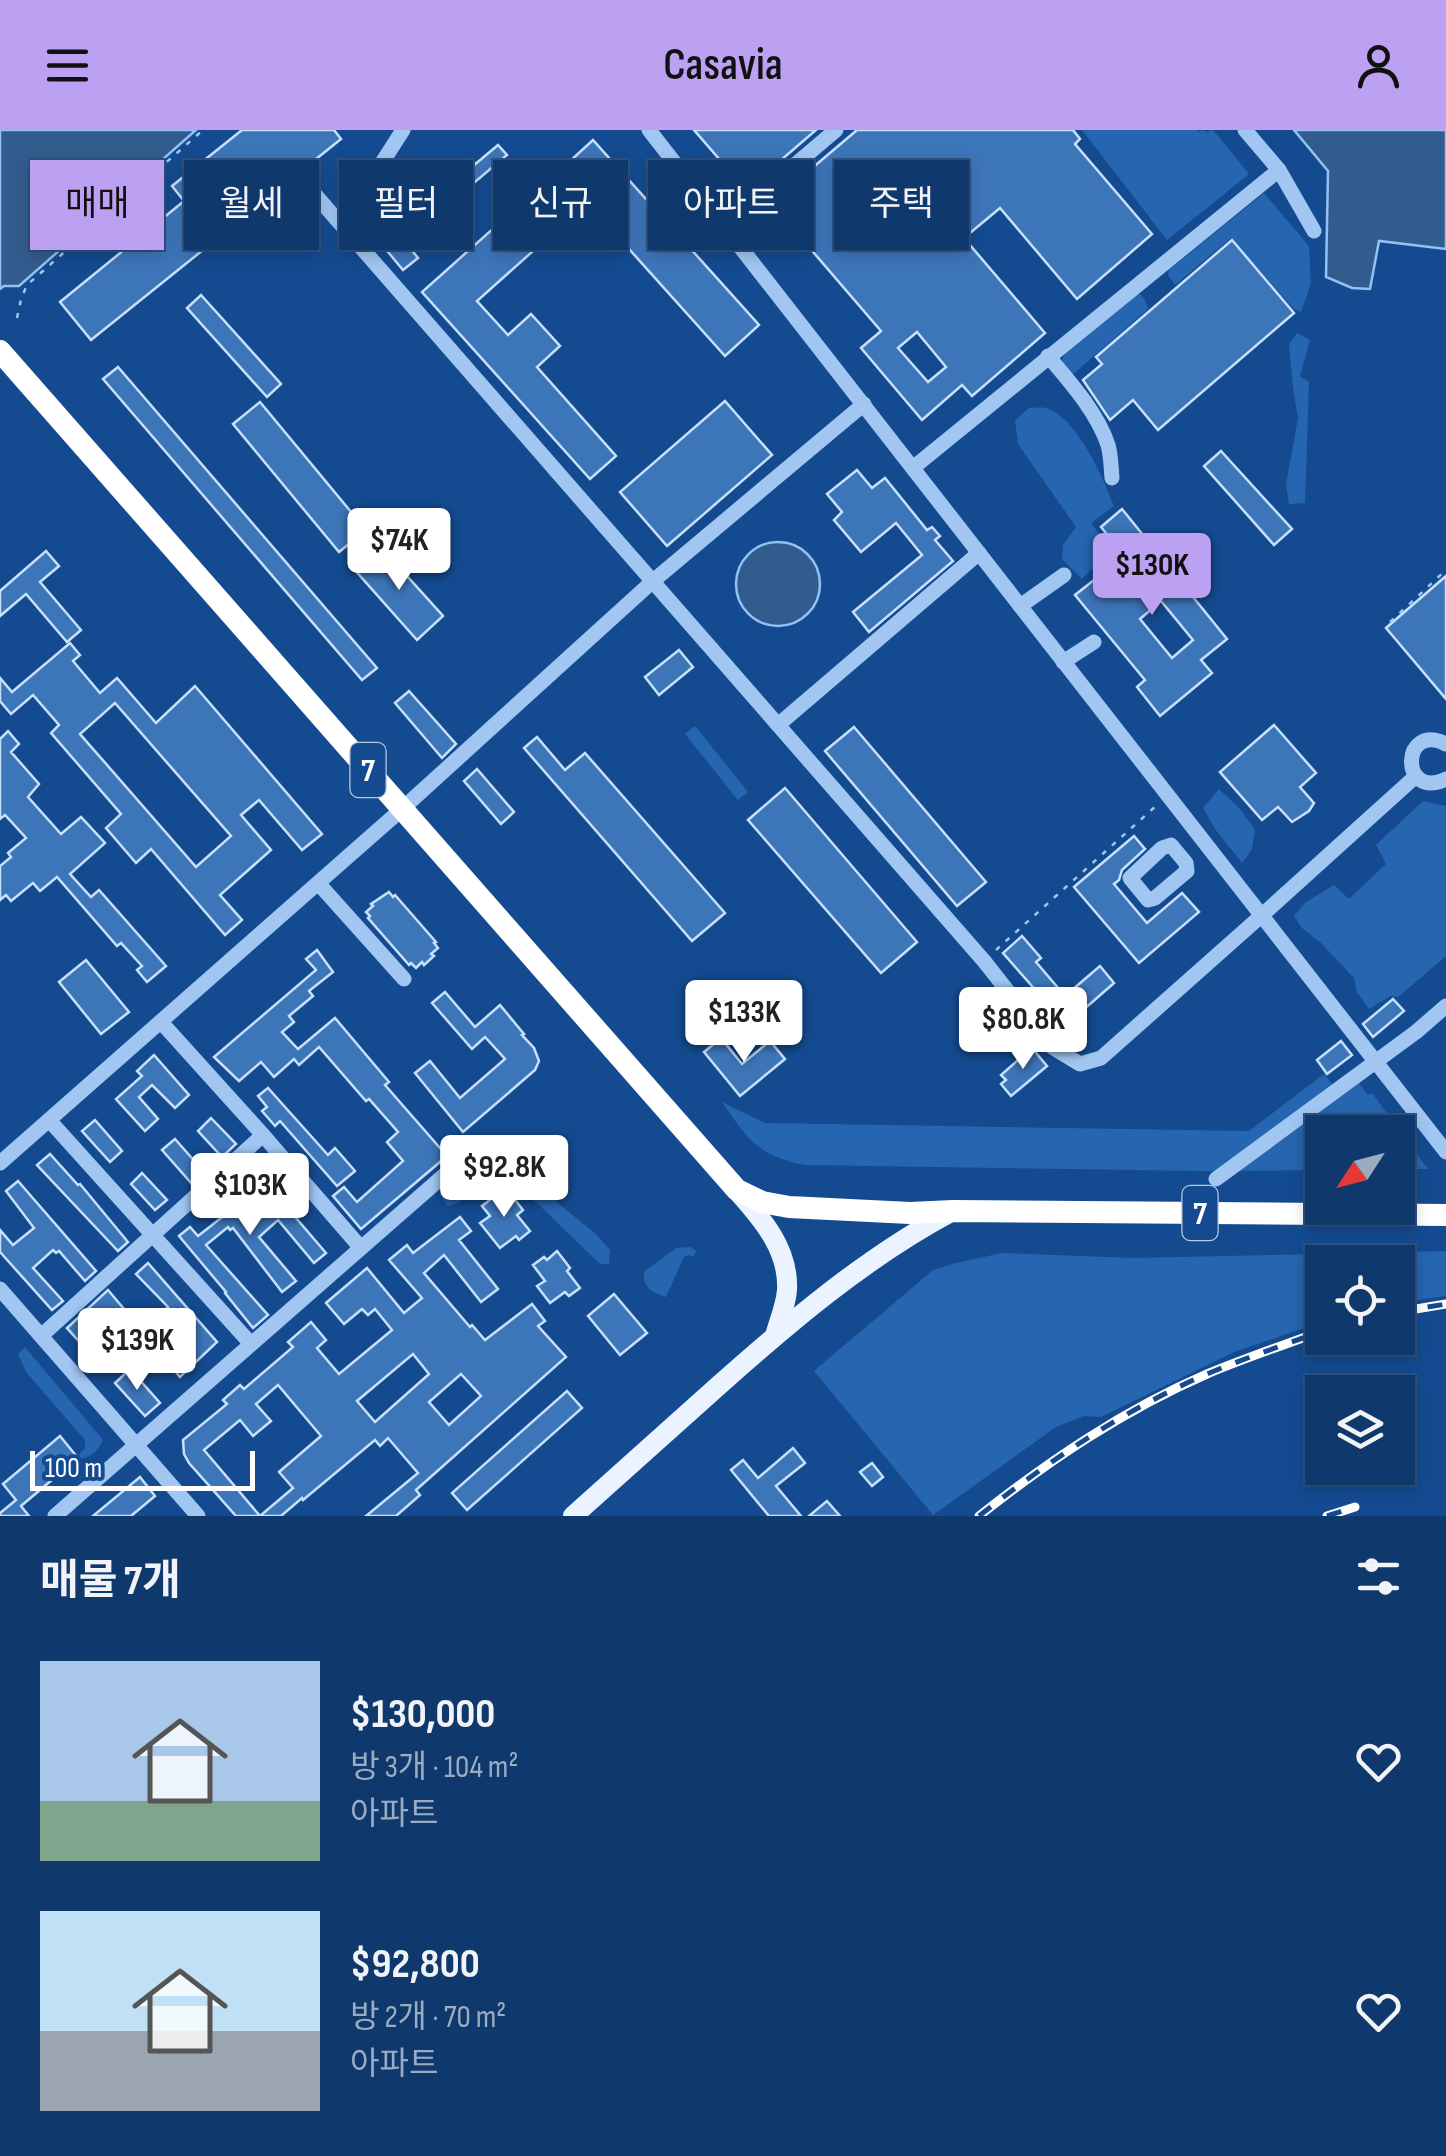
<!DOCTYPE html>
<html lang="ko">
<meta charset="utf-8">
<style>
body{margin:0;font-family:"Sofia Sans Condensed","Noto Sans KR",sans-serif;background:#1d4374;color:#f1f3f6;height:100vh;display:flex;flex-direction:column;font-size:38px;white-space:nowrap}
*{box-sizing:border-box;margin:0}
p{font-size:32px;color:#9bacc2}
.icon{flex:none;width:55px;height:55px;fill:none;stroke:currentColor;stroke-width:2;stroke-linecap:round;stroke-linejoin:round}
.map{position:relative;height:1386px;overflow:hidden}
.details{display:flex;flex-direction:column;background:#0f386c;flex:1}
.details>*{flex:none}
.banner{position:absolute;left:30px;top:30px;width:1388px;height:90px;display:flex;gap:20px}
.needle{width:65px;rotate:234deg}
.fabs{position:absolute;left:1305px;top:985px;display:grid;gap:20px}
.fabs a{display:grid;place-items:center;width:110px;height:110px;border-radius:0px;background:#0f386c;box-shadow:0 5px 15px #0003,0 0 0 2px #2f527f;font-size:50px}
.scale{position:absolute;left:30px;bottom:25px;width:225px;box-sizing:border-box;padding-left:10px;border:5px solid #fff;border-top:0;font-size:28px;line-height:35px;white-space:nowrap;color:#fff;-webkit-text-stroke:8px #144b90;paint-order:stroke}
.price{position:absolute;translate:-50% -85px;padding:0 22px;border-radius:10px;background:#fff;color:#222;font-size:32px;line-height:65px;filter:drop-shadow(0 2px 5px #0008)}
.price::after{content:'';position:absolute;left:50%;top:60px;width:30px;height:22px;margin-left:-15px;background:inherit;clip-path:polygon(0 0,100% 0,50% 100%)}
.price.current{background:#bca0f2;color:#111}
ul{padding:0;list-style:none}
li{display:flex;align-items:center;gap:30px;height:250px;padding:0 40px}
li span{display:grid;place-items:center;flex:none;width:280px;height:200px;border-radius:0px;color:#555}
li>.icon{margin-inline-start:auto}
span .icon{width:120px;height:120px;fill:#fffc;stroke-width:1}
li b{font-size:42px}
h2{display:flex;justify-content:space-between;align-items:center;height:120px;padding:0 40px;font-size:42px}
.chip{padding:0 35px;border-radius:0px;background:#0f386c;box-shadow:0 5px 15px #0003,0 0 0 2px #2f527f;font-size:35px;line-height:90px}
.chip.current{background:#bca0f2;color:#111}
header{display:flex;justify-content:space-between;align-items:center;height:130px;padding:0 40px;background:#bca0f2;color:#111;font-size:45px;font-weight:600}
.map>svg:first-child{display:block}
.green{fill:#2665af}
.water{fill:#335c8e;stroke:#92c1f4;stroke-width:2.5}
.building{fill:#3d75b9;stroke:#c7e0fc;stroke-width:2.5;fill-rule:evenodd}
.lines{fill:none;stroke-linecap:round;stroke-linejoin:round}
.path{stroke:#a0c6f1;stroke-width:2.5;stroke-dasharray:5 8;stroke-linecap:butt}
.minor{stroke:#a0c6f1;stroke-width:15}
.major{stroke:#eaf3ff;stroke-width:20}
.highway{stroke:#fff;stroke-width:22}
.rail-casing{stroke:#fff;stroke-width:9}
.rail{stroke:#144b90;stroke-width:5;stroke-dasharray:15;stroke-linecap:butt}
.labels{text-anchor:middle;stroke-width:8;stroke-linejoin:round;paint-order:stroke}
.shield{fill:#144b90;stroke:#b8c9de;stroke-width:2.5}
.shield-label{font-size:32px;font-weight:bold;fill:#fff}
</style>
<header><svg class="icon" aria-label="menu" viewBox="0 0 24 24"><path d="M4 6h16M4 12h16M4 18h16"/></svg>Casavia<svg class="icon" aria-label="person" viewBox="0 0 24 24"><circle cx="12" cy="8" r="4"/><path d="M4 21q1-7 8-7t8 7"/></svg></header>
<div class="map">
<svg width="1446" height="1386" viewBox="0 0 1446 1386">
<rect width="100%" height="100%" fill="#144b90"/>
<g class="green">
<polygon points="1082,0 1197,0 1199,2 1202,0 1207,2 1213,0 1249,44 1167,110"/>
<polygon points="1264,63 1309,116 1311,154 1301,182 1294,179 1231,108 1175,155 1168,145 1169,140"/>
<polygon points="1138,163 1144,168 1148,179 1072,245 1063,236 1062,229 1065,224"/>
<polygon points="1297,203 1310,210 1300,246 1309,252 1305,373 1289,374 1286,354 1298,288 1293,258 1289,214"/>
<path d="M1029 278C1035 278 1040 277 1046 278 1076 286 1104 349 1114 376L1091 393 1111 420 1082 449 1062 429 1063 415 1076 397 1018 314 1015 290Z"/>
<polygon points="695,596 748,662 738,670 685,604"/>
<polygon points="1219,659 1240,679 1255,700 1252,719 1242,733 1215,699 1203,678"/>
<polygon points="1423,671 1446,676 1446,826 1398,867 1391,866 1369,879 1357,862 1354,848 1321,813 1302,798 1294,786 1306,772 1334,755 1349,769 1386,734 1376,715"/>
<path d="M1324 944 1333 955 1220 1041H1203L804 1035C757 1025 748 1010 722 972L765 993 1249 1001Z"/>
<polygon points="1358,952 1368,965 1372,963 1428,1039 1398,1039 1398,1002 1322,1002 1322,1040 1234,1041"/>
<path d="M489 1027 503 1038 532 1044 559 1074 596 1104 610 1120 609 1134H600L538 1074 512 1053C497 1054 482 1056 470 1064 461 1071 459 1074 447 1076L440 1064 457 1045Z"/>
<path d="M690 1117 696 1121 694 1127 688 1125 684 1127 666 1167C652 1163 643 1158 644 1142L676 1118Z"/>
<polygon points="1446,1121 1446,1166 1398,1173 1398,1132 1322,1132 1322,1192 1234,1222 1101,1287 1084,1286 1056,1297 933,1385 814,1241 933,1140 956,1133 1002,1123 1132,1128"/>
<path d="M25 1217 103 1310C99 1320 92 1326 81 1329L79 1324 85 1318V1310L26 1242 18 1224Z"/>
</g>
<g class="water">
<polygon points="0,0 196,0 19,156 4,156 0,159"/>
<polygon points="1294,0 1446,0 1446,119 1379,111 1370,159 1352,158 1326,147 1328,41"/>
<circle cx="778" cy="454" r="42"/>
</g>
<g class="building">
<polygon points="242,0 334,0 341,9 91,210 60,172 184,71 172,56"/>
<polygon points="694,0 816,0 746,60"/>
<path d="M857 0H1073L1080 9 1075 14 1152 104 1077 169 1000 78 964 108 1045 203 972 266 962 255 922 290 861 218 881 201 771 73ZM917 202 946 237 928 252 898 218Z"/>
<polygon points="593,10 759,195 725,226 559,41"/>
<polygon points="498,15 507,25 450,73 442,62"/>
<polygon points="532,64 561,96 477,171 508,205 531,184 560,216 537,237 616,326 590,349 422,162"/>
<polygon points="394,98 418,128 403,140 378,110"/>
<polygon points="1232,110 1294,183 1158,300 1133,270 1110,290 1083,250 1102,234 1096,227"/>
<polygon points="201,165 281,254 267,267 187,178"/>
<polygon points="118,237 377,538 362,550 103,249"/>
<polygon points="725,271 772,325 667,416 620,362"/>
<polygon points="260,272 366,400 339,422 233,294"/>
<polygon points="1221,321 1292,399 1274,415 1204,336"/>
<polygon points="857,340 872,358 885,348 927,400 932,397 940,406 935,410 953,431 869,502 853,482 922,425 896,393 861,422 834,390 842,382 827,364"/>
<path d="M1122 379 1227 509 1201 530 1212 543 1160 586 1137 557 1145 550 1075 465 1103 443 1106 446 1127 429 1101 397ZM1161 471 1193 510 1172 528 1140 489Z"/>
<polygon points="380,416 443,486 417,510 354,439"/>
<polygon points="46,421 59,436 40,452 81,500 67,512 26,464 0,486 0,461"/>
<polygon points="1446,446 1446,569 1386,498"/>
<path d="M70 513 80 525 73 531 100 563 117 548 156 593 195 556 322 704 302 720 259 670 241 685 271 720 220 765 242 790 225 805 151 719 136 733 106 698 121 684 51 603 59 595 33 565 11 584 0 571V548L12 562ZM115 573 231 706 196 737 80 604Z"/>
<polygon points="679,520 693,537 659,565 645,547"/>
<polygon points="409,561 456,614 442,628 395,573"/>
<polygon points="1274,595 1316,643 1300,657 1314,673 1309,681 1292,692 1278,677 1262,690 1220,642"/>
<polygon points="854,597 986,752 957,776 825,621"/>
<polygon points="8,601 19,614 11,622 39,654 28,667 61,704 81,687 105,713 70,744 91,767 99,760 166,836 147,852 137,840 142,836 121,813 117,816 57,747 40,761 33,753 11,771 6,765 0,770 0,736 11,727 8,723 26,708 5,685 0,689 0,609"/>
<polygon points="537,607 565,640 585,623 725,783 692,811 524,618"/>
<polygon points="477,639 514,682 501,694 464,651"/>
<polygon points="785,658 917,812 881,843 748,690"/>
<polygon points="1134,706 1145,719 1122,740 1119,750 1114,754 1147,793 1182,763 1199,782 1139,833 1074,757"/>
<polygon points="389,762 393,767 395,765 436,812 434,813 438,818 431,824 434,826 424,835 422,832 416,838 411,833 409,835 368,788 370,786 366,782 373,776 371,774"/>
<polygon points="1022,806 1041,828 1036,832 1065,866 1100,836 1114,853 1066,895 1003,823"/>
<polygon points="317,820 333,842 309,861 313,866 289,886 294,892 282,902 298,919 335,888 389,952 385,955 447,1026 361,1099 333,1066 344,1057 357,1072 403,1031 387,1012 398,1002 369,969 366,971 319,917 299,935 294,929 274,947 261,932 239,951 214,927 316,840 306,829"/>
<polygon points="86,830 129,882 101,904 59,852"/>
<polygon points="445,862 475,897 500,875 524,904 522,905 534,918 539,931 535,940 463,1002 415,943 430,931 460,968 505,929 485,907 472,919 432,873"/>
<polygon points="1393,869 1404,881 1373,907 1363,894"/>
<polygon points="721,908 742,934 770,911 785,929 740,966 704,922"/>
<polygon points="1341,911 1352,925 1327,944 1317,930"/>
<polygon points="1032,918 1047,936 1011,966 1001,954 1006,950 1001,945"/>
<polygon points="154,925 189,965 175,978 152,955 139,967 158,989 145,1001 116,969 142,946 137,941"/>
<polygon points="268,958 328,1025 335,1018 355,1041 337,1056 280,991 275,996 262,981 267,977 258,966"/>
<polygon points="211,988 236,1014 222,1027 198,1001"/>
<polygon points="95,990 122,1021 110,1032 82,1001"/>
<polygon points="175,1009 205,1043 192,1054 162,1020"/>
<polygon points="50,1024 78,1055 80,1054 128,1112 118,1121 37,1035"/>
<polygon points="249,1033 326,1123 314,1133 278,1090 259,1107 296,1151 282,1162 233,1098 230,1100 228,1097 206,1115 268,1185 253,1198 225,1163 226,1162 179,1106 190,1097 198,1106 221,1088 210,1074 240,1050 236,1045"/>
<polygon points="142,1043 167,1070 155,1080 131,1054"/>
<polygon points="18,1051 96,1141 85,1151 59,1121 56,1123 53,1120 33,1138 63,1171 52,1180 0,1122 0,1100 13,1115 34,1098 6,1061"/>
<polygon points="509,1062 523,1080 517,1085 530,1101 519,1110 516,1106 500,1118 480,1093 490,1086 482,1076 494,1067 497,1071"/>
<path d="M460 1087 471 1101 459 1110 498 1159 481 1172 444 1125 424 1143 470 1197 472 1195 485 1210 532 1174 545 1191 538 1196 566 1227 416 1360 420 1365 396 1386H366L418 1343 388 1308 380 1316 375 1310 303 1370 302 1368 281 1386H260L293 1358 279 1342 321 1306 278 1255 256 1274 271 1291 253 1306 240 1290 204 1320 260 1386H236L189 1333 184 1324 183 1310 227 1274 223 1270 240 1255 244 1259 293 1217 288 1212 311 1192 326 1210 317 1218 339 1244 392 1200 375 1179 368 1185 362 1179 344 1194 326 1173 367 1138 404 1183 422 1168 389 1130 407 1115 413 1123ZM413 1224 429 1244 375 1292 357 1271ZM461 1244 481 1266 449 1295 429 1272Z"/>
<polygon points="557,1121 570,1138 567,1141 580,1158 569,1166 565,1162 550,1173 537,1156 545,1151 533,1135 544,1127 547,1130"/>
<polygon points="148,1133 217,1212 180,1247 158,1221 154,1225 139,1207 167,1183 165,1180 168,1177 136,1144"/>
<polygon points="108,1160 140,1198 128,1209 123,1203 94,1228 67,1198"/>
<polygon points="614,1164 647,1203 620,1225 588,1186"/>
<polygon points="130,1239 160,1273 145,1286 115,1253"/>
<polygon points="567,1261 582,1278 467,1380 452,1363"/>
<polygon points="60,1306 78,1328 21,1376 29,1386 0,1386 0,1383 16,1370 3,1354"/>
<polygon points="793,1318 805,1333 776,1356 801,1386 769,1386 731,1340 743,1330 758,1348"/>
<polygon points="872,1333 883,1347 872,1356 860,1342"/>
<polygon points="140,1347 155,1366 131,1386 93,1386"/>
<polygon points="827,1371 840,1386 809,1386"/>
</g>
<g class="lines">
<g class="path">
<polyline points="17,188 21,169 27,155 203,0"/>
<polyline points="1390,492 1446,440"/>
<polyline points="996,820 1157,675"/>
</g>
<g class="minor">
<polyline points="649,0 1446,1022"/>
<polyline points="1245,0 1279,40 1314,101"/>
<polyline points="311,60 984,831 1052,917 1080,934 1101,928 1261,786 1416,646"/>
<polyline points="342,95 403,0"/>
<polyline points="724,95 836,0"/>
<path d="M1048 226C1070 252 1097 282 1108 315 1111 325 1111 337 1112 348"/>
<polyline points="914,337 1279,40"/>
<polyline points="1020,476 1064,445"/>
<polyline points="1063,532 1094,512"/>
<polyline points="778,595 979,423"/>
<path d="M1446 614C1401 591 1399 671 1446 649"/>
<polygon points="1171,715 1186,733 1187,741 1155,768 1148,770 1130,748 1162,718"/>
<polyline points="318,753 404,849"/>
<polyline points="161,892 263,1005 361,1118"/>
<polyline points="49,990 251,1214"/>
<polyline points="0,1033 402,679 653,451 864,274"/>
<polyline points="1216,1049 1416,902 1446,876"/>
<polyline points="0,1159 198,1386"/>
<polyline points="41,1206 263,1005"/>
<polyline points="55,1386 481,1013"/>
</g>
<g class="major">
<path d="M740 1064C764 1091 789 1121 787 1160 786 1175 779 1191 775 1206"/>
<path d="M573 1386C621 1343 669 1300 717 1257 790 1192 865 1128 951 1082"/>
</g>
<polyline class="highway" points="0,221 737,1060 762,1072 789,1077 910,1083 953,1081 1446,1085"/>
<g class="rail-casing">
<g id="rail">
<polyline points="1398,1182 1446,1174"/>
<path d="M979 1386C1050 1330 1124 1280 1207 1244 1245 1228 1284 1215 1322 1201"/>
<polyline points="1327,1386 1355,1377"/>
</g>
</g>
<use href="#rail" class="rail"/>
</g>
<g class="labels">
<g class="shield">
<rect x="350.5" y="613" width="35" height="54" rx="8"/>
<rect x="1182.5" y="1056" width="35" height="54" rx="8"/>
</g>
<g class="shield-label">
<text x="368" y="651">7</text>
<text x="1200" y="1094">7</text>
</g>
</g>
</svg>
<div class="fabs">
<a><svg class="needle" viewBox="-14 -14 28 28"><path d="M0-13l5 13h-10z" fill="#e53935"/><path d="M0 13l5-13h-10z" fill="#9bacc2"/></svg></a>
<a><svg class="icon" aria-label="locate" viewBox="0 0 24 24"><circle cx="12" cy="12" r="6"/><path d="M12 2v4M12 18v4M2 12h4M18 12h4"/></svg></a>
<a><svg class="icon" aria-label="layers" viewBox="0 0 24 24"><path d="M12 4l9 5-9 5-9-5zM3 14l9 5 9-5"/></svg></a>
</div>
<div class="scale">100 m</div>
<b class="price" style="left:399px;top:463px">$74K</b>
<b class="price current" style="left:1152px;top:488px">$130K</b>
<b class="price" style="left:744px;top:935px">$133K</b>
<b class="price" style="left:1023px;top:942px">$80.8K</b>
<b class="price" style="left:504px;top:1090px">$92.8K</b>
<b class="price" style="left:250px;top:1108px">$103K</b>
<b class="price" style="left:137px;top:1263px">$139K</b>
<div class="banner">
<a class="chip current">매매</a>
<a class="chip">월세</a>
<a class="chip">필터</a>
<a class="chip">신규</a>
<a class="chip">아파트</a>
<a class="chip">주택</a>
</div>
</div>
<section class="details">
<h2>매물 7개<svg class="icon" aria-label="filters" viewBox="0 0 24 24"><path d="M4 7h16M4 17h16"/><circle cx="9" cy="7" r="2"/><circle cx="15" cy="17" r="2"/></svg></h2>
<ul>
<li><span style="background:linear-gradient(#a9c7e8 70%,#7fa58c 0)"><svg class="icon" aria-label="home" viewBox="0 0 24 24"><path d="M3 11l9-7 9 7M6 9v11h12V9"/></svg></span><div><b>$130,000</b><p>방 3개 · 104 m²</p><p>아파트</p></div><svg class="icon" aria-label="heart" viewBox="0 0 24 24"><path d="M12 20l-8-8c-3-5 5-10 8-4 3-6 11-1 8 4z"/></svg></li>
<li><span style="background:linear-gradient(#bfe0f5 60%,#9aa5b1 0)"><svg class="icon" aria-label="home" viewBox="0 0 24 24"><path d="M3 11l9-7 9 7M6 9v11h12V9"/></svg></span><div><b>$92,800</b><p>방 2개 · 70 m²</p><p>아파트</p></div><svg class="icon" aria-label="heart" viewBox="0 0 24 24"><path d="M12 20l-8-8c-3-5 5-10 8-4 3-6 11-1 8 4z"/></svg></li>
</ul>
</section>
